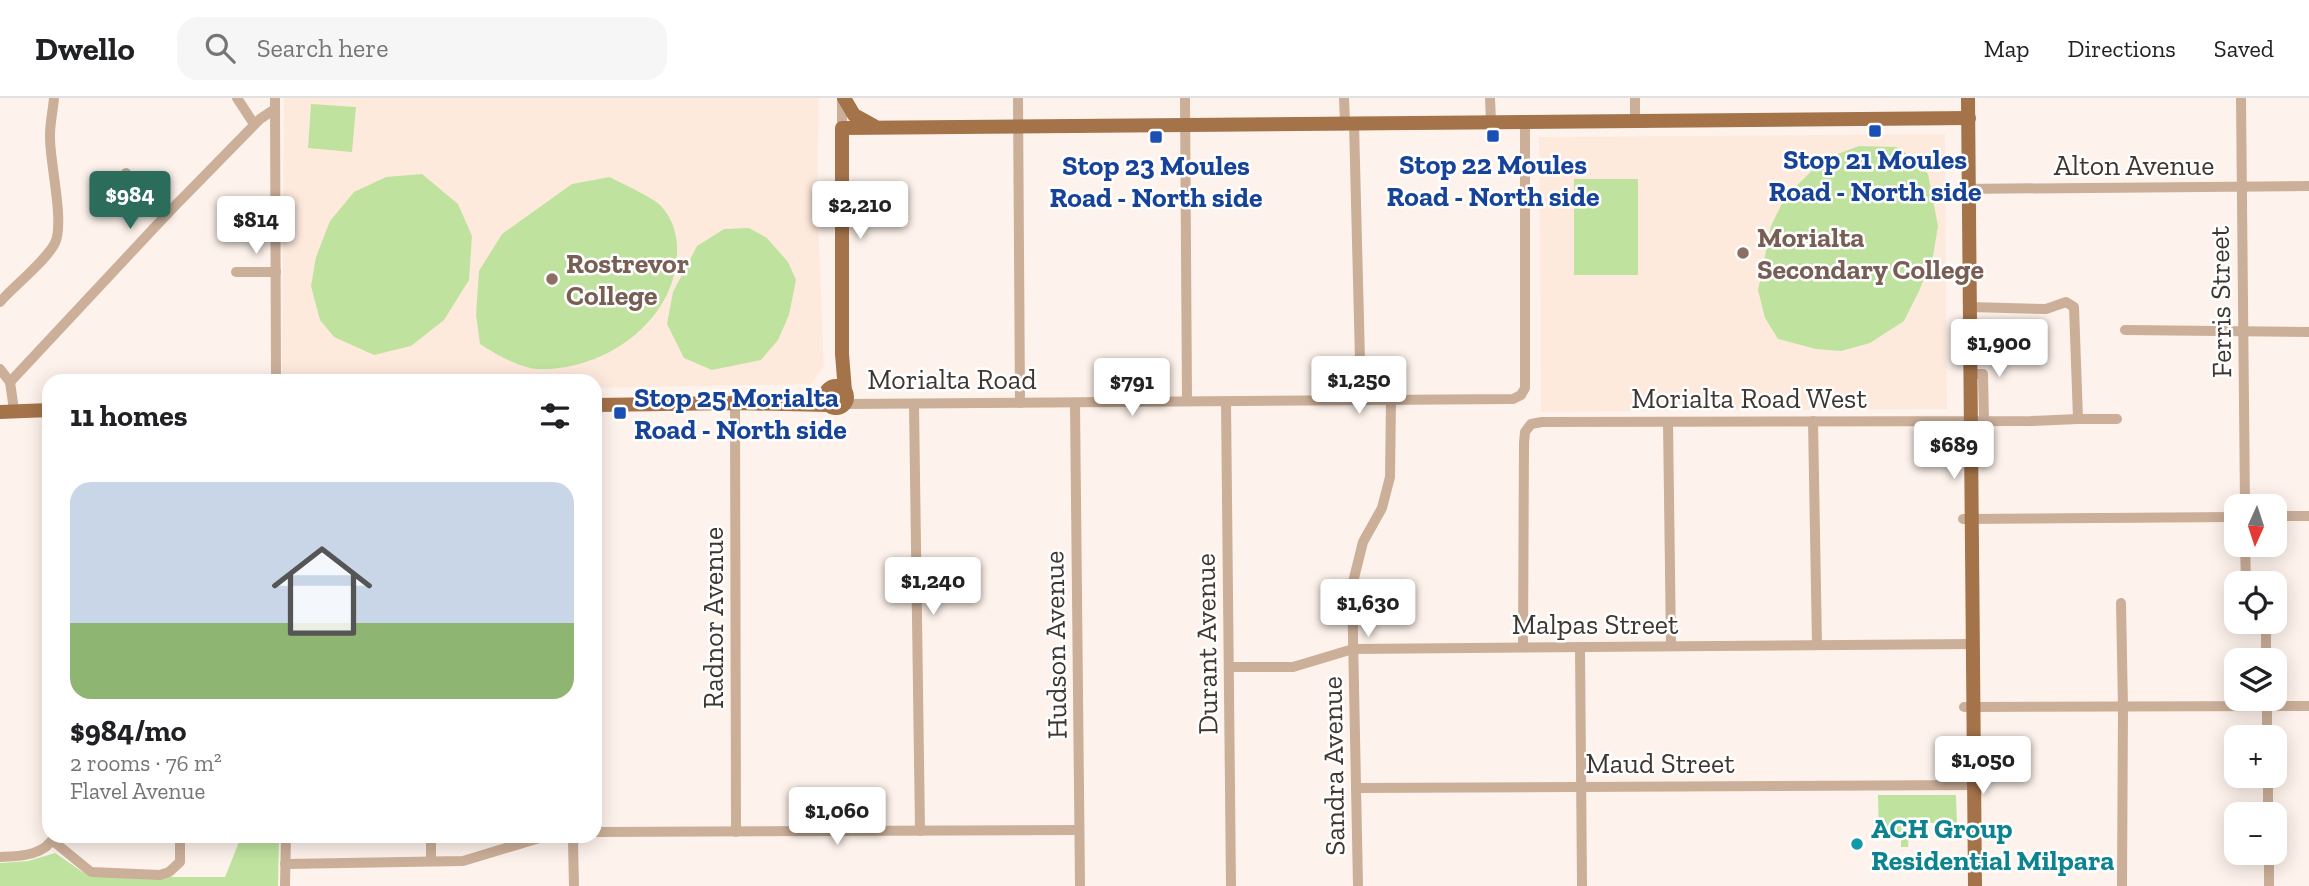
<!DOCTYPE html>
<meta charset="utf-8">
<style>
body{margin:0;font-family:"Zilla Slab",serif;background:#f6f6f6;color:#202124;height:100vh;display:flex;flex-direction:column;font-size:26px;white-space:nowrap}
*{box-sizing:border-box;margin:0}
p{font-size:23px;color:#757577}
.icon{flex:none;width:38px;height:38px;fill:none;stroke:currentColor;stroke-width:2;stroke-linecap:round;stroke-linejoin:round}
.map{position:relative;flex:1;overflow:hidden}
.panel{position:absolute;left:42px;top:276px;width:560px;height:469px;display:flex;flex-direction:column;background:#fff;border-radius:21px;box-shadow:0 4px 18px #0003}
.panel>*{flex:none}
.needle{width:46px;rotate:183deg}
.buttons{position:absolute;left:2224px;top:396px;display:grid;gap:14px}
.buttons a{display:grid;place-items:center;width:63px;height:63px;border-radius:14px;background:#fff;box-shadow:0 4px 18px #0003;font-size:35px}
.price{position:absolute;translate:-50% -60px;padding:0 16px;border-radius:7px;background:#fff;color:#222;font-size:23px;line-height:46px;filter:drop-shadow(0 2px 4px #0008)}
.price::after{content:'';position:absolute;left:50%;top:42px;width:21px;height:16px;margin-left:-10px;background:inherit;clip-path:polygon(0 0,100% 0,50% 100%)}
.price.selected{background:#2b6c5a;color:#fff}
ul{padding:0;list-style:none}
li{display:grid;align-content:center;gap:14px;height:371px;padding:0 28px}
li+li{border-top:2px solid #e0e0e0}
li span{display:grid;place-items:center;height:217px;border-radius:21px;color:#555}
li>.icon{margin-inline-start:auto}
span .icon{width:126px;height:126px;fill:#fffc;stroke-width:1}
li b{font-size:30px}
h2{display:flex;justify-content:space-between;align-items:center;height:84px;padding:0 28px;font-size:30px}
header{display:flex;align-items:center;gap:42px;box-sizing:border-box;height:98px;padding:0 35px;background:#fff;border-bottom:2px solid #e0e0e0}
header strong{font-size:33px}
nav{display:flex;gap:38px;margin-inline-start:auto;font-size:24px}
.search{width:490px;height:63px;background:#f6f6f6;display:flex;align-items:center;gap:18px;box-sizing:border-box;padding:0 24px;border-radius:21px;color:#757577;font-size:26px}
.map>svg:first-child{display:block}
.built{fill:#feeadd}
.green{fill:#bfe39f}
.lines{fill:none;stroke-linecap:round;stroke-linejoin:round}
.minor{stroke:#cbaf99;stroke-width:10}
.major{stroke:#a4734a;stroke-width:14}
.transit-dot{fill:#1a4fb4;stroke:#fff;stroke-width:2.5}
.education-dot{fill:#8d6e63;stroke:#fff;stroke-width:2.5}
.culture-dot{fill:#0f9aa8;stroke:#fff;stroke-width:2.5}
.labels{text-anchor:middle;stroke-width:5;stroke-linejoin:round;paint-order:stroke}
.transit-label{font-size:28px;font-weight:bold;fill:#164399;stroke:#fff}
.street-label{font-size:28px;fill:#3d3631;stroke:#fff}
.education-label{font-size:28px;font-weight:bold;fill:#785e54;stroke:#fff;text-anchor:start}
.culture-label{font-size:28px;font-weight:bold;fill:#0d838f;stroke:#fff;text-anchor:start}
</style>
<header>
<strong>Dwello</strong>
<div class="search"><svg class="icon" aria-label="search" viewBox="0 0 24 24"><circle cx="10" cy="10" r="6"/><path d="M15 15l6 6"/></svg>Search here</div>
<nav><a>Map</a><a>Directions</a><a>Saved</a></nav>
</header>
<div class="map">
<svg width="2309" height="788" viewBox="0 0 2309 788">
<rect width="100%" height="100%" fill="#fef3ec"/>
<g class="built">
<polygon points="284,0 819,0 817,95 824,268 811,286 595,290 595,284 282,284"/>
<polygon points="1945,36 1947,311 1541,314 1539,39"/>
</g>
<g class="green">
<polygon points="311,6 356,9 352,54 308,50"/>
<polygon points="1859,48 1897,49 1914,61 1928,76 1938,128 1933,158 1919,193 1904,223 1870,245 1841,253 1816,251 1778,241 1765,220 1758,192 1771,128 1785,99 1824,61"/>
<polygon points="422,76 458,106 472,138 469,182 444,222 411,248 374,257 334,239 320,222 311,188 316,159 330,123 354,94 386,79"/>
<path d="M610 79C622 86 653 99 661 108 674 122 678 140 677 157 674 225 603 273 539 271 521 271 495 256 480 246L476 217 479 173 502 136 572 86Z"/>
<rect x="1574" y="81" width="64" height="96"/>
<polygon points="749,130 767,140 788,164 796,182 789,217 778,242 761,262 712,272 684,260 667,226 673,194 697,148 724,131"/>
<polygon points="1878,697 1955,697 1956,698 1957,725 1930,725 1909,736 1908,749 1901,749 1901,741 1879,741"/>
<polygon points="241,739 279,739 278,788 0,788 0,765 28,763 55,755 90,779 225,779"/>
</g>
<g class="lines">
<g class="minor">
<polyline points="237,0 254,26"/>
<polyline points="275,0 276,284"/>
<polyline points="842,0 842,30"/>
<polyline points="1018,0 1020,305"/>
<polyline points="1185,0 1187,303"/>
<polyline points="1344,0 1345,25"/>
<polyline points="1490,0 1491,24"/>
<polyline points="1635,0 1635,23"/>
<polyline points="2241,0 2245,408"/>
<polyline points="1354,25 1361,302"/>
<polyline points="126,75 168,115"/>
<polyline points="1960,91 2309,88"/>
<polyline points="236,174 276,174"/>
<path d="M0 204C14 188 46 163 55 145 65 124 49 62 50 37 50 25 53 12 54 0"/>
<polyline points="2125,232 2309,234"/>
<polyline points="0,271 10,284 14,312"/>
<polyline points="1971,276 1983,276 1984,323"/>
<polyline points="10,284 168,115 260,21 275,11"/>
<polyline points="1226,303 1231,788"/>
<polyline points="735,305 736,734"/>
<polyline points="1075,305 1080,788"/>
<polyline points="845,306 1513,301 1521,297 1525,290 1525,24"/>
<polyline points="914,306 920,733"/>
<polyline points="2078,321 2117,321"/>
<polyline points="1813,323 1817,547"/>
<polyline points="1668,324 1671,548"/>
<polyline points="2275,418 2309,418"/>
<polyline points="1963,421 2236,419"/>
<polyline points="2245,446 2246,485"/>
<polyline points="2121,505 2123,610 2122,788"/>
<polyline points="2263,523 2266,530 2266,562"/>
<polyline points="1523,549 1524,345 1525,334 1531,326 1542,324 2031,323 2078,321 2074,209 2066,204 2046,211 1970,209"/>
<polyline points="1580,549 1582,788"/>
<polyline points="1229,569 1293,569 1353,551 1973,546"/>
<polyline points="2267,600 2267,639"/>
<polyline points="1964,609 2309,608"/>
<polyline points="2268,677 2268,716"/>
<polyline points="1356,690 1974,687"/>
<polyline points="595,734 1079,732"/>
<polyline points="431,738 431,763"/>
<polyline points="566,738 573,743 581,738"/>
<polyline points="53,743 91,774 160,777 169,774 180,764 180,738"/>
<polyline points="573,743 574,788"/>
<polyline points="2269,754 2269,788"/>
<path d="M0 759C20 758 44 758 55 738"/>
<polyline points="285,766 463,763 546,738"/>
<polyline points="285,788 286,738"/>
<polyline points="1358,788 1352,488 1363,444 1382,410 1390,379 1391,302"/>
</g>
<g class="major">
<polyline points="844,0 854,17 874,28"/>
<polyline points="1968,0 1975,788"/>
<circle cx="836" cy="299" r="11"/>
<polyline points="845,293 842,256 842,30 1969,20"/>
<polyline points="595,307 735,305 828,307"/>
<polyline points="0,314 49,312"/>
</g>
</g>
<g class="transit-dot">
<rect x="1868" y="26" width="14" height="14" rx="3.5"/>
<rect x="1486" y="31" width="14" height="14" rx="3.5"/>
<rect x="1149" y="32" width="14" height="14" rx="3.5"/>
<rect x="613" y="308" width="14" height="14" rx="3.5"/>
</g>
<g class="education-dot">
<circle cx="1743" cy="155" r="7"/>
<circle cx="552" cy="181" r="7"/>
</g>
<circle class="culture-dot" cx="1857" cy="746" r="7"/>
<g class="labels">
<g class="transit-label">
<text x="1875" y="71">Stop 21 Moules<tspan x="1875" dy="32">Road - North side</tspan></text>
<text x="1493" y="76">Stop 22 Moules<tspan x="1493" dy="32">Road - North side</tspan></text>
<text x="1156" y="77">Stop 23 Moules<tspan x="1156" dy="32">Road - North side</tspan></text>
<text x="634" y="309" text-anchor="start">Stop 25 Morialta<tspan x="634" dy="32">Road - North side</tspan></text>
</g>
<g class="street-label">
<text x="2134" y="77">Alton Avenue</text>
<text transform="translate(2220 204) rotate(-91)" y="10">Ferris Street</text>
<text x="952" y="291">Morialta Road</text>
<text x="1749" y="310">Morialta Road West</text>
<text transform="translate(713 520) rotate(-90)" y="10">Radnor Avenue</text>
<text x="1595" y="536">Malpas Street</text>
<text transform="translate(1206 546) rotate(-91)" y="10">Durant Avenue</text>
<text transform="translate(1055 547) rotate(-91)" y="10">Hudson Avenue</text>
<text x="1660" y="675">Maud Street</text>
<text transform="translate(1333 668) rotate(-91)" y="10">Sandra Avenue</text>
</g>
<g class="education-label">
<text x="1757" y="149">Morialta<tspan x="1757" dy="32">Secondary College</tspan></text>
<text x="566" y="175">Rostrevor<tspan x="566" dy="32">College</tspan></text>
</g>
<g class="culture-label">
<text x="1871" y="740">ACH Group<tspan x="1871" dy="32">Residential Milpara</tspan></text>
</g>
</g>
</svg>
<div class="buttons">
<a><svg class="needle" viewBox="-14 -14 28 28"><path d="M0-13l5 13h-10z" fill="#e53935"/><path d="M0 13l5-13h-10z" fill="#757577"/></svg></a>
<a><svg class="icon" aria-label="locate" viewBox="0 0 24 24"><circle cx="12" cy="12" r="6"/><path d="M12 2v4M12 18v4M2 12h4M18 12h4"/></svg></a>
<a><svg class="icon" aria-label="layers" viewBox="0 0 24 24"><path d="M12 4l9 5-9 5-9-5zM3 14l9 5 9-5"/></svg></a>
<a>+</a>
<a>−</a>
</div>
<b class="price selected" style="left:130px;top:133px">$984</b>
<b class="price" style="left:860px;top:143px">$2,210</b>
<b class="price" style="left:256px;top:158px">$814</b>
<b class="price" style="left:1999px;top:281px">$1,900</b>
<b class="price" style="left:1359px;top:318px">$1,250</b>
<b class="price" style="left:1132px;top:320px">$791</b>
<b class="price" style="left:1954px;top:383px">$689</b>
<b class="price" style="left:933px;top:519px">$1,240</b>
<b class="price" style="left:1368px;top:541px">$1,630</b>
<b class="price" style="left:1983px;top:698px">$1,050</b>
<b class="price" style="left:837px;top:749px">$1,060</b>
<section class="panel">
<h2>11 homes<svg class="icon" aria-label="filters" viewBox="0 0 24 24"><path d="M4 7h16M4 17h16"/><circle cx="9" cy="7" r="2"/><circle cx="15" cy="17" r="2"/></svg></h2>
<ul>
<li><span style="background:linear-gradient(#c9d6e8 65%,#8fb573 0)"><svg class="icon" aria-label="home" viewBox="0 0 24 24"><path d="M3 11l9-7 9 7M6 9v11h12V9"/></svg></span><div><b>$984/mo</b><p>2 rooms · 76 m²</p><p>Flavel Avenue</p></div></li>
</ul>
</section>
</div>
